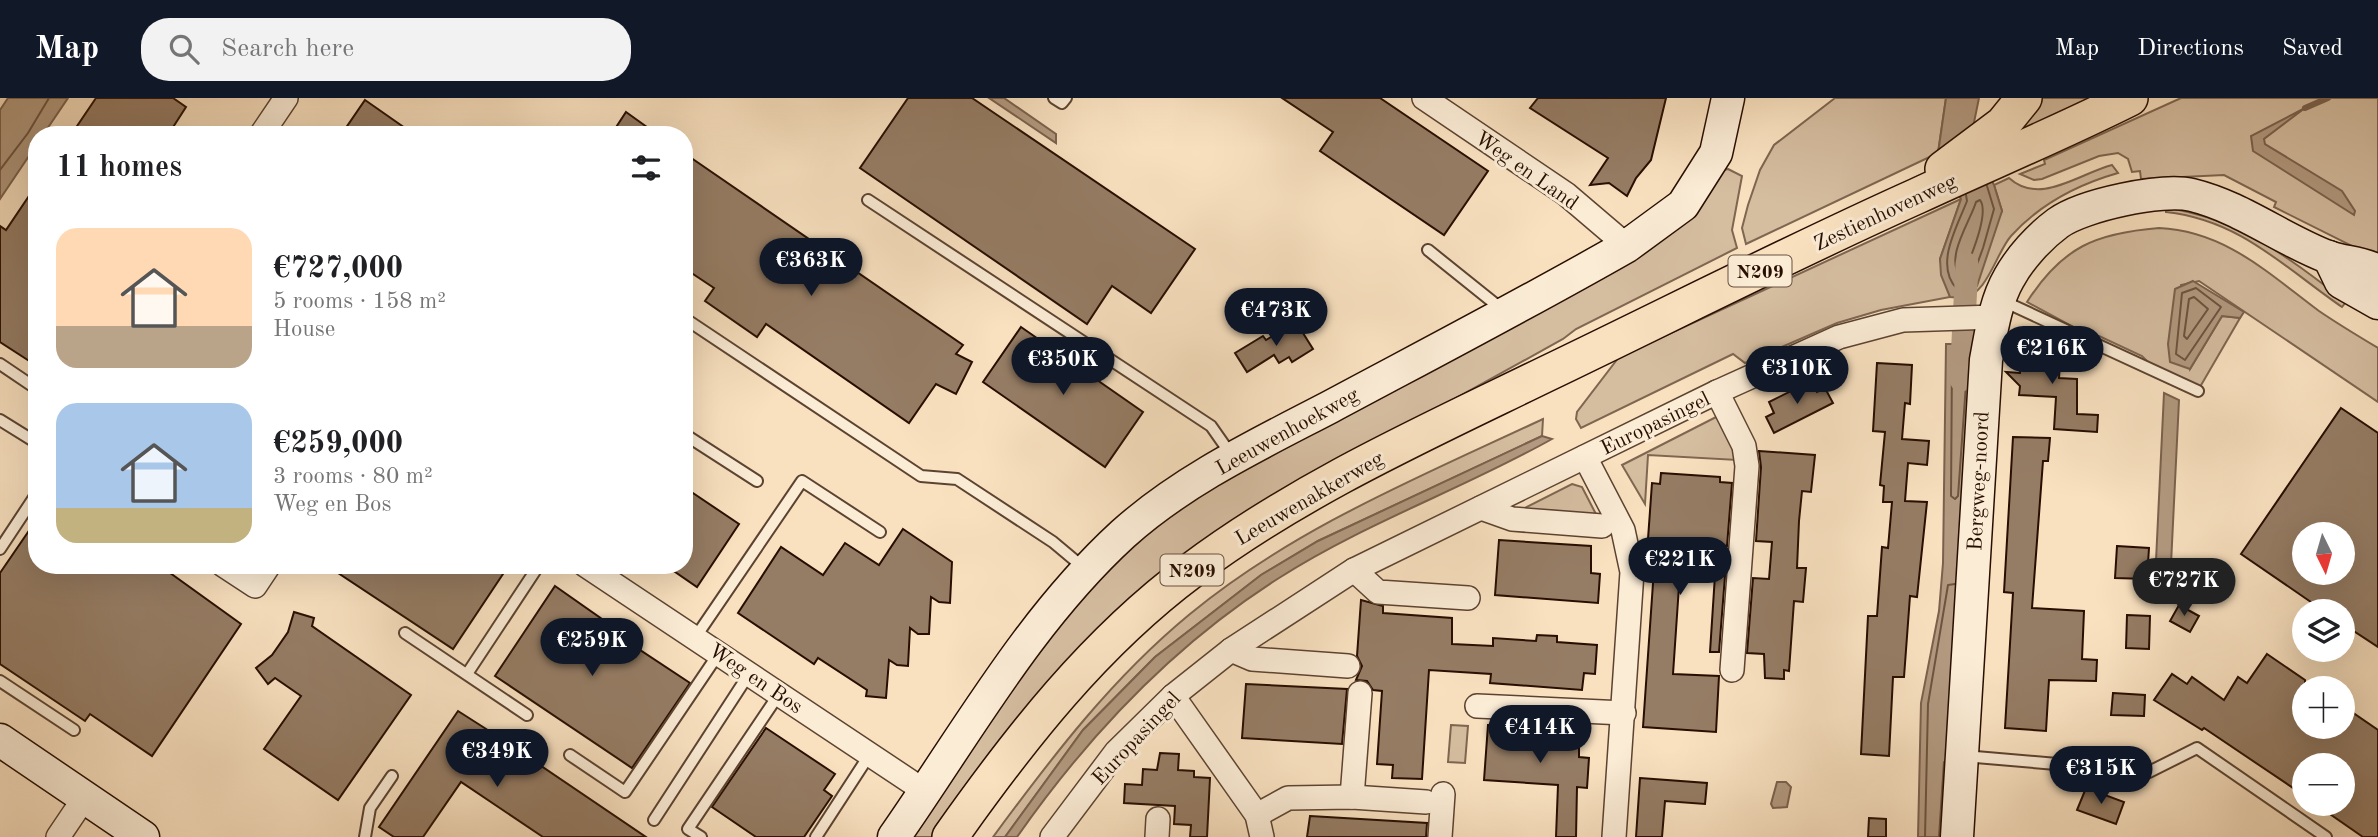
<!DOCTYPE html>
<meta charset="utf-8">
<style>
body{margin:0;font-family:"Old Standard TT",serif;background:#f2f2f2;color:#202124;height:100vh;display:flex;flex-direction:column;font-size:26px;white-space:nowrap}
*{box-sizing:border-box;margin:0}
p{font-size:23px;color:#757577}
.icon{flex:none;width:38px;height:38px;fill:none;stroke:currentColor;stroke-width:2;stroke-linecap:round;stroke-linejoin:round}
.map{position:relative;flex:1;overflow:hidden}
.side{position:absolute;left:28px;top:28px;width:665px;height:448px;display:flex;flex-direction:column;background:#fff;border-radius:28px;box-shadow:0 7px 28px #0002}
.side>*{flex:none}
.needle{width:46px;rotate:175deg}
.controls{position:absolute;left:2292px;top:424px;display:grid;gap:14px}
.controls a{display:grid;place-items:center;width:63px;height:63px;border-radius:50%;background:#fff;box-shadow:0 7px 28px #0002;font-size:35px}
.price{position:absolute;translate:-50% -60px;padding:0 16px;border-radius:24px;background:#111827;color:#fff;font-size:23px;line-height:46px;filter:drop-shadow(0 2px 4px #0008)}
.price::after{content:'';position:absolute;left:50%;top:42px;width:21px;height:16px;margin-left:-10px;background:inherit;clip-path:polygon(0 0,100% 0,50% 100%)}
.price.current{background:#222;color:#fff}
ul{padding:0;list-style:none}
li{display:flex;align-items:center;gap:21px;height:175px;padding:0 28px}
li span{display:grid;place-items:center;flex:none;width:196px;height:140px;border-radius:21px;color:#555}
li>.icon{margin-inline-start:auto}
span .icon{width:84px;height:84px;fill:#fffc;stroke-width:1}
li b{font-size:30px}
h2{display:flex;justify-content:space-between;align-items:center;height:84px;padding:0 28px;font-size:30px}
header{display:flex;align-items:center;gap:42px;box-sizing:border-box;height:98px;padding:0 35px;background:#111827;color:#fff}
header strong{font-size:33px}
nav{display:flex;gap:38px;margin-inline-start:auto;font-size:24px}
.search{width:490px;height:63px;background:#f2f2f2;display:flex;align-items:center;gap:18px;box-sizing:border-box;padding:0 24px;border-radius:28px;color:#757577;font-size:26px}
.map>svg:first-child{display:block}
.green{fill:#d5bda0;stroke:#7e6650;stroke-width:2}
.water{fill:#b2997f;stroke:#7b614d;stroke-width:2}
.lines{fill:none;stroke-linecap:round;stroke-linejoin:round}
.shore{stroke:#6d5440;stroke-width:2}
.stream{stroke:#7b614d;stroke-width:6}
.canal{stroke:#b2997f;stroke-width:23}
.building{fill:#957c64;stroke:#280e01;stroke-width:2;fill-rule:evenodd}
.lane-casing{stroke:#5c4331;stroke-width:14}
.street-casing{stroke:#5c4331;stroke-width:26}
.secondary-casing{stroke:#280e01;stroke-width:35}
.primary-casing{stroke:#280e01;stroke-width:38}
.lane{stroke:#fbecd6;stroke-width:10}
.street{stroke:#fbecd6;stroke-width:23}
.secondary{stroke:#fbecd6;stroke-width:32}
.primary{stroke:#f9e1c0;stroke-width:35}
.labels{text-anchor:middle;stroke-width:6;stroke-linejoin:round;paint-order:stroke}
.shield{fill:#fbecd6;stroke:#675141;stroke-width:2}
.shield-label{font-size:19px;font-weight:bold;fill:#280e01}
.street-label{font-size:21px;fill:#280e01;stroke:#fbecd6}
</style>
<header>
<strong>Map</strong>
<div class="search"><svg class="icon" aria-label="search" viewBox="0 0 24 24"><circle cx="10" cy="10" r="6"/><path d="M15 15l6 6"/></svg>Search here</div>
<nav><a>Map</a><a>Directions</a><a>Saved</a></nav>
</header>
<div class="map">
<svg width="2378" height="739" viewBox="0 0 2378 739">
<rect width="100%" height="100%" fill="#f9e1c0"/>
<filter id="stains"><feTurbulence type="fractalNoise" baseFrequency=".00286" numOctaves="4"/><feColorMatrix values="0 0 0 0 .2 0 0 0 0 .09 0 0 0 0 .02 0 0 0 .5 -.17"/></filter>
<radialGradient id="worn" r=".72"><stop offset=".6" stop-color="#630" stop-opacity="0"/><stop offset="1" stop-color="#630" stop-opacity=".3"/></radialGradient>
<g class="green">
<polygon points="1835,0 1946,0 1938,55 1746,146 1742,130 1748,107 1760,72 1774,47"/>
<polygon points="2036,0 2096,0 2020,36 2015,29"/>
<polygon points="2181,0 2378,0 2378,161 2274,109 2276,104 2224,77 2141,81 2140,73 2132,74 2128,61 2118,55 2099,58 2042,81 2034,82 2020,76 2045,66 2044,62"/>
<path d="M2112 67 2118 75C2076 87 2040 106 2011 138 1996 155 1987 198 1962 200L2002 113 1994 87 2009 80C2040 108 2078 76 2112 67Z"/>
<polygon points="1728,71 1742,78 1732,132 1737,150 1576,231 1563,241 1230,425 935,739 904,739 1016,579 1131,440 1719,73"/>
<polygon points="1961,101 1940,161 1950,199 1881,212 1837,225 1745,265 1733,256 1581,330 1576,321 1577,314 1619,259"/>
<path d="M2166 110C2236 119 2292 161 2346 204L2342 209C2284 169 2240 122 2166 114Z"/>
<path d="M2159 130C2225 133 2268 175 2319 213 2338 226 2358 238 2378 250V304L2199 183 2181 187 2190 271 2222 218 2240 220 2200 289 2149 265 2142 258 2099 238 2088 237 2027 204C2062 149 2096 135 2159 130Z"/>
<polygon points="1722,316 1737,362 1648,357 1645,406 1622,367"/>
<path d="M1543 321 1542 338 1318 443 1261 477 1155 559 1083 632 1005 739H993C1052 659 1112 580 1190 516 1294 430 1422 378 1543 321Z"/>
<polygon points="1572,386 1582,389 1599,422 1513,416"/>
<polygon points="1451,627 1468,628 1465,665 1448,664"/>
</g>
<g class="water">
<polygon points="8,0 68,0 43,37 37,37 37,46 0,101 0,12"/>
<polygon points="989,0 1004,0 1056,36 1056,45"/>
<polygon points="1946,0 1979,0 1971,39 1994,87 2002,113 1977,188 1962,200 1950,199 1941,177 1940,161 1961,101 1938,55"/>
<polygon points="2305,10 2264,41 2265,46 2342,93 2355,113 2354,117 2253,53 2251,38"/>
<polygon points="2193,183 2244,214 2240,220 2222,218 2190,271 2170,264 2168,246 2175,191"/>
<polygon points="1946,246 1958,246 1974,269 1946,739 1918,739 1921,605 1939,513 1943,465"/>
<polygon points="2164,295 2179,302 2171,466 2156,463"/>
<path d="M1542 338 1552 341C1463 391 1365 425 1279 480 1175 546 1087 639 1017 739H1005L1083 632 1155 559 1261 477 1318 443Z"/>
<polygon points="1777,684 1786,684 1791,689 1787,709 1773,710 1771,706"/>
</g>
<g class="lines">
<g class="shore">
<polyline points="0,72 28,35 49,0"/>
<path d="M1966 97 1967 103C1957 129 1934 167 1957 191L1971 183 1983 150 1994 111 1987 88"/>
<path d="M1980 102C1990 115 1970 160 1964 176L1960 178C1945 159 1970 124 1976 104Z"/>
<polygon points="2196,190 2221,209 2185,262 2176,256 2182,195"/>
<polygon points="2194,199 2208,211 2187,241 2184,238 2189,201"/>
<polygon points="1955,257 1967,272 1958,398 1955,401 1951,398 1952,261"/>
<polyline points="1925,739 1928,606 1948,487 1955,486"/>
<polyline points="1939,739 1944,664"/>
</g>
<polyline class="stream" points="2305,10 2328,0"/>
<polyline class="canal" points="1961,282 1967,166"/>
</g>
<g class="building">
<polygon points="96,0 173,0 186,9 168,37 71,37"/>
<polygon points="908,0 972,0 1195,151 1151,215 1112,188 1087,226 860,70"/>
<polygon points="1282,0 1380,0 1488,73 1444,137 1320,53 1333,34"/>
<polygon points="1538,0 1666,0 1651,62 1636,80 1627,98 1609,85 1590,87 1608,60 1530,10"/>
<polygon points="365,2 415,37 341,37"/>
<polygon points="626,14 658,37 611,37"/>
<polygon points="684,55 963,247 956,256 972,264 956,296 936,286 909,325 766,226 757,239 705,203 714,190 684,170"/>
<polygon points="37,86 37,268 0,244 0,128 6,132"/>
<polygon points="1296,224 1313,251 1292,264 1289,259 1279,265 1274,257 1247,274 1235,255 1263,238 1266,242"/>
<polygon points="1021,229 1143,314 1105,369 983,284"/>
<polygon points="2022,243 2049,245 2049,248 2061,249 2059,280 2077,281 2077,316 2098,317 2097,334 2054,331 2056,299 2019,297 2020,288 2006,274 2020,275"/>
<polygon points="1877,265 1912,267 1910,306 1905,305 1902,341 1929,343 1927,367 1908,365 1905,403 1927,404 1917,499 1910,498 1904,579 1893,579 1889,658 1861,656 1868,518 1877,518 1882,449 1888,450 1892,404 1883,404 1884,388 1880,387 1885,334 1873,333"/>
<polygon points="1811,283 1817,294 1825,290 1833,305 1774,335 1766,319 1774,315 1769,304"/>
<path d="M2341 310 2378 335V549L2343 526V513H2324L2241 456ZM2305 436H2343V474H2305Z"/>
<polygon points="2013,339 2050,340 2048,363 2043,363 2032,510 2084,513 2082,561 2097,562 2096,583 2049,582 2046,633 2005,630 2013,495 2004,494"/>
<polygon points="1759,353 1815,357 1811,394 1802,393 1799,423 1797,470 1806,470 1803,504 1794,503 1789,573 1784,572 1784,581 1765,580 1764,556 1747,555 1753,480 1769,481 1772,444 1756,443 1761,369"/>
<polygon points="1661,375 1720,379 1720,384 1732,385 1727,448 1682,444 1673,576 1719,578 1716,634 1643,629 1656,442 1648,441 1652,385 1660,386"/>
<polygon points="684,389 739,426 697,489 665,467 684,467"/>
<polygon points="37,421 37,467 159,467 241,526 152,658 90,616 85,623 0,566 0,475"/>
<polygon points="903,431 952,464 950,505 939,504 931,499 929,536 918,536 910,530 908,568 897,567 889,562 886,600 866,598 867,592 818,560 814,566 738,515 781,449 823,477 845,445 879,467"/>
<polygon points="1499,442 1591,448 1591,475 1600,476 1598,505 1495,497"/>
<polygon points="2117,448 2149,450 2147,481 2115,480"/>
<polygon points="326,467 509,467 453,551"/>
<polygon points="1715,477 1725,478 1719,554 1710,554"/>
<polygon points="555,488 619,533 616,536 690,585 632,670 495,578"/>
<polygon points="1361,502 1383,508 1383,515 1452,520 1452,546 1493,548 1493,540 1536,543 1537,537 1557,538 1557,544 1597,547 1595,576 1584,575 1582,592 1490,585 1491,576 1429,572 1422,681 1392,680 1393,667 1377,666 1382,593 1373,592 1367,583 1356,582 1362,568 1357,558"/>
<polygon points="2179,507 2199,518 2190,534 2170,523"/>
<polygon points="294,514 314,520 312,528 411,597 338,702 264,651 301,598 275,580 268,586 256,570 272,557 288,534"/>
<polygon points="2127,517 2150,518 2149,551 2126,550"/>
<polygon points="2267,556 2305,582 2305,628 2343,628 2343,608 2378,632 2378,739 2363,739 2314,705 2343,705 2343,667 2305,667 2305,698 2204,630 2202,632 2154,602 2172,576 2187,586 2192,579 2224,602 2238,579 2247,585"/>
<polygon points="1246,586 1347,591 1342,646 1242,640"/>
<polygon points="2113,595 2145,597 2144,618 2111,617"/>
<polygon points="458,613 494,636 646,739 543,739 461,684 423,739 394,739 379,729"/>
<polygon points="1488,627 1579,634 1579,659 1589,660 1587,690 1577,689 1576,739 1556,739 1558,687 1484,682"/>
<polygon points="766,630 835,676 824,692 832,698 804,739 756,739 712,709"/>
<polygon points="1160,655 1179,656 1178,672 1194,673 1194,679 1210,680 1207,739 1190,739 1191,727 1174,726 1175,708 1124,705 1125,686 1142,687 1143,671 1157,672"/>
<polygon points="1640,680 1707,685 1705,706 1665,703 1662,739 1636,739"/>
<polygon points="2086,690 2124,704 2116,726 2077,712"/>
<polygon points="1310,718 1427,725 1426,739 1307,739"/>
<polygon points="1869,720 1886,721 1886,739 1868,739"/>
</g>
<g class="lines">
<g class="lane-casing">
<g id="lane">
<polyline points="1054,0 1062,5 1066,0"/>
<polyline points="868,102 1211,328 1232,358"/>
<polyline points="1428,152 1504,213"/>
<polyline points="2003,203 2198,293"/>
<polyline points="684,220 921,378 957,381 1053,444 1084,470"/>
<polyline points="0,266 37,291"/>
<polyline points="0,322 37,345"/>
<polyline points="684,336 757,383"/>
<polyline points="0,451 37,395"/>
<polyline points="405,535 527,617"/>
<polyline points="695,540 802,383 880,434"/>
<polyline points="467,576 539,467"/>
<polyline points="0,583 74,632"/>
<polyline points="570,657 625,694 719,555"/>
<polyline points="1964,658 2149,674 2197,650 2326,739"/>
<polyline points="654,722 749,576"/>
<polyline points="365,739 370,710 392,678"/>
<polyline points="701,739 688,731 779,596"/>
<polyline points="816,739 870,656"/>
</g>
</g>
<g class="street-casing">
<g id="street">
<polyline points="1424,0 1566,96 1627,148"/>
<polyline points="261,37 286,0"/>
<polyline points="1717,294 1744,348 1747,368 1732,572"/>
<polyline points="1585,359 1623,432 1632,474 1614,739"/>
<polyline points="1481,410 1512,421 1602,428"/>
<polyline points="223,467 255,488 269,467"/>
<polyline points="585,467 926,694"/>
<polyline points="1354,472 1378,494 1468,500"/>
<polyline points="1231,552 1252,561 1348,568"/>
<polyline points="1173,598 1257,717 1262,739"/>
<polyline points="1477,608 1624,615"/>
<polyline points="1352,699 1360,595"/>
<polyline points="1257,717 1288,700 1352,699 1426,704"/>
<polyline points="58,739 85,699"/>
<polyline points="1052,739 1116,654 1173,598 1231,552 1354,472 1717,294 1839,239 1903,222 1995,219"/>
<polyline points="1157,739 1158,721"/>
<polyline points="1440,739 1443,696"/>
</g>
</g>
<g class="secondary-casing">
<g id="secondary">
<polyline points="2329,159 2341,184 2378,205"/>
<polyline points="0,642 143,739"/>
<path d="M894 739C966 636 1029 522 1123 436 1183 382 1259 346 1330 309 1429 256 1529 204 1627 148L1683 107 1716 55 1728 0"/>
<path d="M1957 739 1986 262C1991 236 1995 204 2009 180 2020 160 2039 139 2058 125 2083 107 2162 90 2192 97 2241 109 2281 141 2328 159 2345 165 2361 164 2378 173"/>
</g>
</g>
<g class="primary-casing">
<g id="primary">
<polyline points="1943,71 2003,26 2024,0"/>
<path d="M950 739C1020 640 1094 545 1192 472 1300 391 1425 335 1546 276 1669 217 1792 154 1917 98 1988 65 2060 35 2130 0"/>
</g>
</g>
<use href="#lane" class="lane"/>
<use href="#street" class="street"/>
<use href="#secondary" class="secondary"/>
<use href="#primary" class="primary"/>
</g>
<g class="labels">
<g class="shield">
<rect x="1728.5" y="157.5" width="63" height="31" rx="5"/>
<rect x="1160.5" y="456.5" width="63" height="31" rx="5"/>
</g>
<g class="shield-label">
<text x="1760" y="180">N209</text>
<text x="1192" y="479">N209</text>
</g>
<g class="street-label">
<text transform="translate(1527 72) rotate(35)" y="7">Weg en Land</text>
<text transform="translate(1885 114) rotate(-25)" y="7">Zestienhovenweg</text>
<text transform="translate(1655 325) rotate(-26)" y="7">Europasingel</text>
<text transform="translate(1287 333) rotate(-29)" y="7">Leeuwenhoekweg</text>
<text transform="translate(1978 383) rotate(-87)" y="7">Bergweg-noord</text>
<text transform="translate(1309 400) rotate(-30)" y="7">Leeuwenakkerweg</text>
<text transform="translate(756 580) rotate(34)" y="7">Weg en Bos</text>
<text transform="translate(1136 640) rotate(-47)" y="7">Europasingel</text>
</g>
</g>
<rect width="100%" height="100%" filter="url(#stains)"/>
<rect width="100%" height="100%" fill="url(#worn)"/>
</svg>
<div class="controls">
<a><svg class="needle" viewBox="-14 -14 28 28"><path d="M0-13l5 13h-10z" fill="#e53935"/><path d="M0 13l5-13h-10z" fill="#757577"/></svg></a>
<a><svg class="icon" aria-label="layers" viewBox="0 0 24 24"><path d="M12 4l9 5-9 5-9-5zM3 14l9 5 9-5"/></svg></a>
<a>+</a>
<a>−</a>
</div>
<b class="price" style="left:811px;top:200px">€363K</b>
<b class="price" style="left:1276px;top:250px">€473K</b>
<b class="price" style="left:2052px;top:288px">€216K</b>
<b class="price" style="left:1063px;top:299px">€350K</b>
<b class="price" style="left:1797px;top:308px">€310K</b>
<b class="price" style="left:1680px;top:499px">€221K</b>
<b class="price current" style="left:2184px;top:520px">€727K</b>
<b class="price" style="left:592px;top:580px">€259K</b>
<b class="price" style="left:1540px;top:667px">€414K</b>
<b class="price" style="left:497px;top:691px">€349K</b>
<b class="price" style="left:2101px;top:708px">€315K</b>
<section class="side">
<h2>11 homes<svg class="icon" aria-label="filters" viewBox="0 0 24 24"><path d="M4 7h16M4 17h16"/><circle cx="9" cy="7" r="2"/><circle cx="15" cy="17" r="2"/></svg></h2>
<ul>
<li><span style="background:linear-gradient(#ffd9b3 70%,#b9a48a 0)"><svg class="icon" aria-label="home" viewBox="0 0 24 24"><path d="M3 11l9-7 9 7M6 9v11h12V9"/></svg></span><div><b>€727,000</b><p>5 rooms · 158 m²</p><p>House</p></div></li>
<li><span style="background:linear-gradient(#a9c7e8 75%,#c2b280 0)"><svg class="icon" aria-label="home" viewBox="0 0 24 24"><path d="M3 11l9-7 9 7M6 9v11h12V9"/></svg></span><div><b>€259,000</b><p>3 rooms · 80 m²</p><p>Weg en Bos</p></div></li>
</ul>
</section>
</div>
